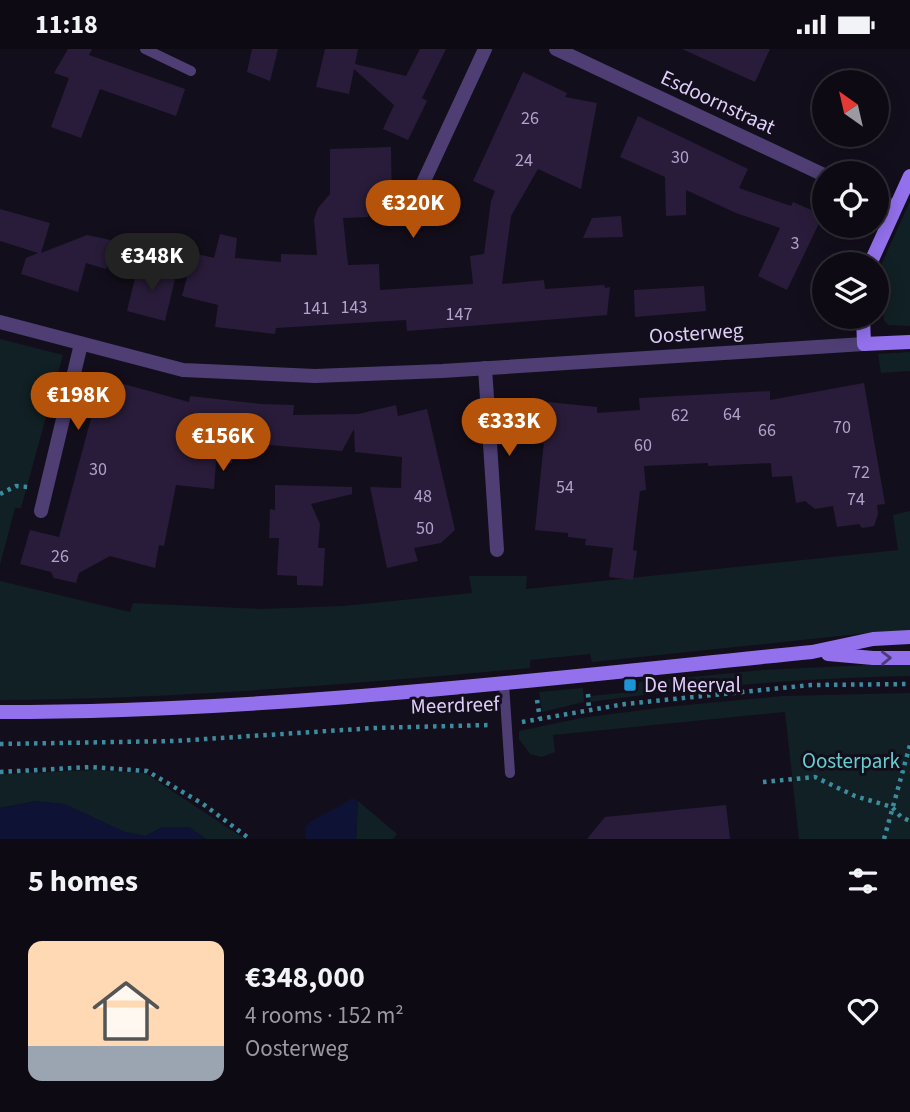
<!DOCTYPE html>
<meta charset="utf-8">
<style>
body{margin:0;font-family:"Source Sans 3",sans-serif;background:#1c1822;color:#f1f3f6;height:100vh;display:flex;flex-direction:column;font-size:26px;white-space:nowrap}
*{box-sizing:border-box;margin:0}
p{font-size:23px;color:#9b9aa0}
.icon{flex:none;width:38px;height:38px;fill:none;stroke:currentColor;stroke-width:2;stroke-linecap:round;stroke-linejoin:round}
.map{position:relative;height:790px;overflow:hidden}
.details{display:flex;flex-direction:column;background:#0e0a14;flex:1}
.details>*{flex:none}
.needle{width:46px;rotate:326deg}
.buttons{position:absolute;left:812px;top:21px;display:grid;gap:14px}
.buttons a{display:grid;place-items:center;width:77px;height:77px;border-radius:50%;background:#0e0a14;box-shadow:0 4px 18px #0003,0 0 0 2px #2e2b34;font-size:35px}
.price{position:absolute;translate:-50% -60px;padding:0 16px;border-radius:24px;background:#b45309;color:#fff;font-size:23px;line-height:46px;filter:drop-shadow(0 2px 4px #0008)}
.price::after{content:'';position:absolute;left:50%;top:42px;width:21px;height:16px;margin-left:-10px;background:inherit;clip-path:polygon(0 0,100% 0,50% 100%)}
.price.on{background:#222;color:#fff}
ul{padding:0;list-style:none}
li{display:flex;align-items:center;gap:21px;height:175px;padding:0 28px}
li span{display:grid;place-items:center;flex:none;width:196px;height:140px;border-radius:14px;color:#555}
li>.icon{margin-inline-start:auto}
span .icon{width:84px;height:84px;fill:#fffc;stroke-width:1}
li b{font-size:30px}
h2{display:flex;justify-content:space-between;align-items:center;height:84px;padding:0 28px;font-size:30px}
.status{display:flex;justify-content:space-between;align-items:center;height:49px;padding:0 35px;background:#0e0a14;direction:ltr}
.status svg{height:19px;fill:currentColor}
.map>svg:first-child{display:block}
.green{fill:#112024}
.water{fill:#0e1234}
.building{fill:#291c3a}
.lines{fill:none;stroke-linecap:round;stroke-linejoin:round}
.path{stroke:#3c8c9f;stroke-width:4.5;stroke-dasharray:3.5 5;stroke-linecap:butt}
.lane{stroke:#4e3e74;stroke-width:10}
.street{stroke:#4e3e74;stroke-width:14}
.secondary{stroke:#9371ec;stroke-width:14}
.oneway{stroke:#4d3b79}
.poi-dot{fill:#1c95d6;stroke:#130e1b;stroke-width:2.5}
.labels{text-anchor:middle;stroke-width:6;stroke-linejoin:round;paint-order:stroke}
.number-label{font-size:18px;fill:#b1a2c9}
.street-label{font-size:21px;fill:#decef9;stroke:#130e1b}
.poi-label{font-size:21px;fill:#decef9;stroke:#130e1b;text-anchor:start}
.park-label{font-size:21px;fill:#65cece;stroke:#130e1b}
</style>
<div class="status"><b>11:18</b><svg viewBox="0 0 49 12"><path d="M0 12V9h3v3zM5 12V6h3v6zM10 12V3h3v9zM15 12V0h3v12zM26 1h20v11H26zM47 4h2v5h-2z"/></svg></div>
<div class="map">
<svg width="910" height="790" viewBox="0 0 910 790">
<rect width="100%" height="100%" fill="#130e1b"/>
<g class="green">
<polygon points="910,152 910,277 888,276 884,271 880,248 877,248 878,223"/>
<polygon points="0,290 63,306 21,459 15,459 0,516"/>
<polygon points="910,303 910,322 881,324 878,305"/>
<path d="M910 462V582L878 583 592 613 590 605 530 611V619C353 635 177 650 0 651V532L130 563 133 554 259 560 343 557 472 544 469 527H527L526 540 898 501 893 466Z"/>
<path d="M910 614V627C803 629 697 638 590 653V647L631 643V634L763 621Z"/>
<polygon points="583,639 584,653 542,663 539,643"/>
<polygon points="910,644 910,790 799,790 785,663 553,686 555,703 542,708 530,705 519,690 519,682 581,669 666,658 782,647"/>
<polygon points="94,721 145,724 245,790 206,790 189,778 163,778 145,787 125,783 37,752 0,759 0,725"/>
<polygon points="358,752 397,785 393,790 356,790"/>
</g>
<g class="water">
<path d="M352 749 358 752 356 790H306L305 778C318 765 337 761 352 749Z"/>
<polygon points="37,752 65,755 125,783 145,787 163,778 189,778 206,790 0,790 0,759"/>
</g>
<g class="building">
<polygon points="68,0 92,0 89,6 185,40 176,67 100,40 81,89 51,78 69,29 54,24"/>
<polygon points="252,0 278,0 270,32 247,23"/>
<polygon points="325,0 358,0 355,15 406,27 420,0 446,0 422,49 427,52 408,91 383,80 394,56 354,20 349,45 316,38"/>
<polygon points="682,0 770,0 755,33"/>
<polygon points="523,23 567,44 565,48 597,54 581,140 538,120 511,167 502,235 544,231 545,240 604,236 605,239 610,238 607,266 407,282 406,271 276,279 275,285 215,278 218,256 182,247 193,204 214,209 220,185 237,189 235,209 281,213 281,205 317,206 314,170 318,159 330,145 330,100 391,98 392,157 368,158 368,168 343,169 348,216 379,215 380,241 473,235 470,207 484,205 491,152 495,142 473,132"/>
<polygon points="638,67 748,120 739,139 791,157 793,153 823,166 787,241 758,227 780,179 736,164 686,141 686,166 666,167 665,128 620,108"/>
<polygon points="0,160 50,174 41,204 87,186 115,192 106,220 86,214 78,243 21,225 26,209 38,204 0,192"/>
<polygon points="621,167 623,188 583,189 592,169"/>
<polygon points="138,217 176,226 165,272 127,262"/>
<polygon points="704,237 706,262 635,268 634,241"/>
<polygon points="102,329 189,353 190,347 261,355 294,356 293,366 358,365 396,356 398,367 427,360 455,481 441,494 414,499 418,512 387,519 370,438 401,439 402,408 355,403 354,380 342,402 234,393 232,414 216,412 214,440 176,436 164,497 159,496 155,519 110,507 79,524 76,534 54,529 51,523 20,515 30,481 59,488"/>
<polygon points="864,334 885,455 877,456 878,465 874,477 862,479 859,475 837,478 833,457 815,460 805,452 796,454 792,427 772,428 771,414 708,417 708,414 644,417 646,441 640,442 633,501 637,502 633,531 609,528 613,499 585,496 586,490 568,488 568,484 535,481 548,353 597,358 597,364 640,361 639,349 770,342 770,351"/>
<polygon points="275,436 352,438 352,445 311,455 320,475 318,499 325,499 323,537 297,536 297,527 277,526 279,489 269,489 270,460 275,461"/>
<polygon points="726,756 730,790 587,790 605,768"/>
</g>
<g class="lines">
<g class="path">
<polyline points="0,445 16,437 28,438"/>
<polyline points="588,645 589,661"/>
<polyline points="537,651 540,670"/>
<polyline points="522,673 625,655 811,636 910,635"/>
<polyline points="0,695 175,692 374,679 489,676"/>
<polyline points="0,723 91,718 147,722 203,755 250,790"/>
<polyline points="763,733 815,728 855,747 892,758 901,768 910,772"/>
<polyline points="884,790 910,696"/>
</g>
<g class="lane">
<polyline points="145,0 191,22"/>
<polyline points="504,635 510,724"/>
</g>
<g class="street">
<polyline points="556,0 824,126"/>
<polyline points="877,150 894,158"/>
<polyline points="424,159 422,136 485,0"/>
<polyline points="0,273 183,321 315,327 442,322 864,295"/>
<polyline points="485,319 497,501"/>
<polyline points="41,462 81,295"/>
</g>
<g class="secondary">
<polyline points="870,215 910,127"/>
<polyline points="863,268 864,295 910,293"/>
<polyline points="828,605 873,609 910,609"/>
<path d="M0 663C272 663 542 630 812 603L873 590 910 588"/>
</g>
</g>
<defs><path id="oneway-chevron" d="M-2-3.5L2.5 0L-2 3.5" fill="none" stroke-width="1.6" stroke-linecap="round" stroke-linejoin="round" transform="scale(1.75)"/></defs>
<use class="oneway" href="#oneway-chevron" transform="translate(886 609) rotate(-1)"/>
<rect class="poi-dot" x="623" y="629" width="14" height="14" rx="3.5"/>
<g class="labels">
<g class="number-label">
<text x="530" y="75">26</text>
<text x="680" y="114">30</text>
<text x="524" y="117">24</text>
<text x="795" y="200">3</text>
<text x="354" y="264">143</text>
<text x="316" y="265">141</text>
<text x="459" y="271">147</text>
<text x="732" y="371">64</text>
<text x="680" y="372">62</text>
<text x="842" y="384">70</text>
<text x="767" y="387">66</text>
<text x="643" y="402">60</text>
<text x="98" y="426">30</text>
<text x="861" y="429">72</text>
<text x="565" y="444">54</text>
<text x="423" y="453">48</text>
<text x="856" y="456">74</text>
<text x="425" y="485">50</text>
<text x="60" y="513">26</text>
</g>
<g class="street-label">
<text transform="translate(718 53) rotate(25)" y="7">Esdoornstraat</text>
<text transform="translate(696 284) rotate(-4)" y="7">Oosterweg</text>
<text transform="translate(455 656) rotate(-2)" y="7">Meerdreef</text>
</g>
<g class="poi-label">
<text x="644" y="643">De Meerval</text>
</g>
<g class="park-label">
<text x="851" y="719">Oosterpark</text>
</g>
</g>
</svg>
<div class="buttons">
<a><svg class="needle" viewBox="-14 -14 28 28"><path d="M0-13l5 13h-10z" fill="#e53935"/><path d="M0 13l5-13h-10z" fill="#9b9aa0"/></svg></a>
<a><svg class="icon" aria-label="locate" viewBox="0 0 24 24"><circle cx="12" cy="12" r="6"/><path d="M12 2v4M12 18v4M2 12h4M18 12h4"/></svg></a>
<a><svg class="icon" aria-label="layers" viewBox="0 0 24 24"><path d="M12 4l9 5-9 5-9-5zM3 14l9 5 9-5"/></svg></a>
</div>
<b class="price" style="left:413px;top:191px">€320K</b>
<b class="price on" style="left:152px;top:244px">€348K</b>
<b class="price" style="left:78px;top:383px">€198K</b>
<b class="price" style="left:509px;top:409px">€333K</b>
<b class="price" style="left:223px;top:424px">€156K</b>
</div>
<section class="details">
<h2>5 homes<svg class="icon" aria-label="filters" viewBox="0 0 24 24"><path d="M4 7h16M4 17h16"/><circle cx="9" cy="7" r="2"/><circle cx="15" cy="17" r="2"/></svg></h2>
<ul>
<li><span style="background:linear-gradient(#ffd9b3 75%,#9aa5b1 0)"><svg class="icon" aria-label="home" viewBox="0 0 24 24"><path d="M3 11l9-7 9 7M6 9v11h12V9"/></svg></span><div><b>€348,000</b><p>4 rooms · 152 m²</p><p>Oosterweg</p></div><svg class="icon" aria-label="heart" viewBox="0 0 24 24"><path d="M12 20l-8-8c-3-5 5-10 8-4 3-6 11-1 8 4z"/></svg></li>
</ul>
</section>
